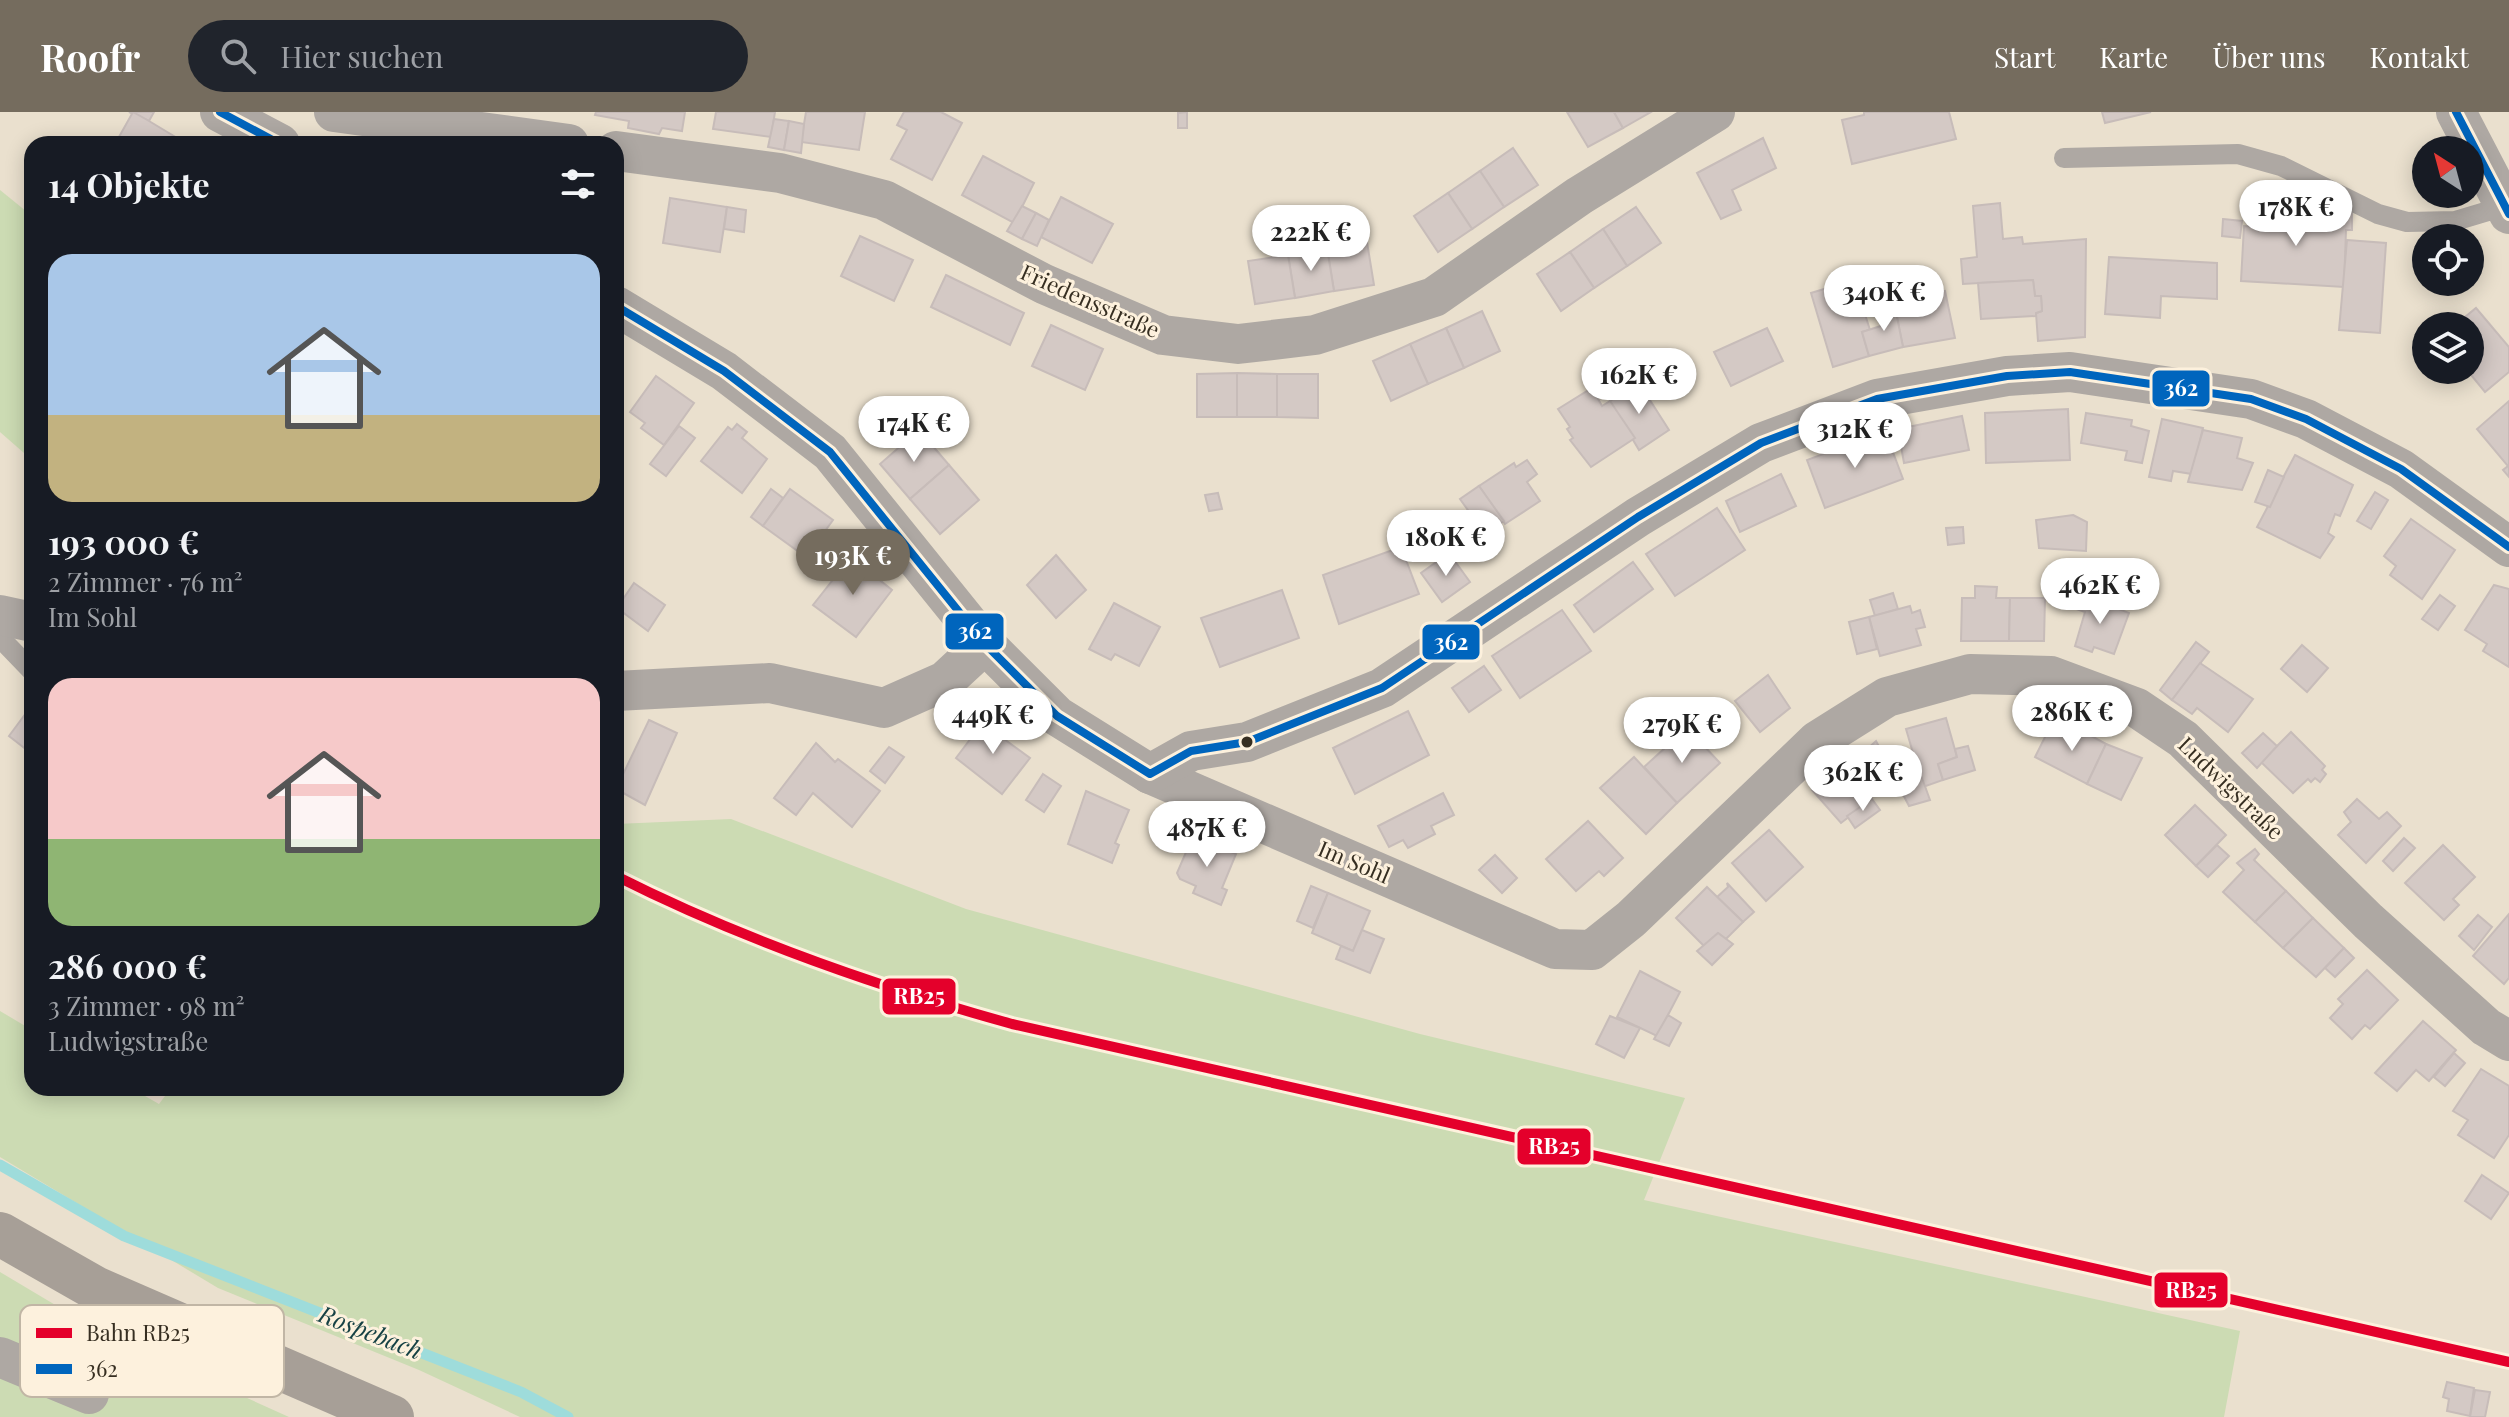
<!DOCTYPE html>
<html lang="de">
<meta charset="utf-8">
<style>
body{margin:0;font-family:"Playfair Display",serif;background:#20242c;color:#f1f3f6;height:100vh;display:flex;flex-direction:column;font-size:30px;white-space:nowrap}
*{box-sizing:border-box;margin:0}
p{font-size:26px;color:#9ea1a6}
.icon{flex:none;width:44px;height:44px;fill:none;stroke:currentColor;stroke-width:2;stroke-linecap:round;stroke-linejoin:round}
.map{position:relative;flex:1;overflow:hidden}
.drawer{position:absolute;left:24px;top:24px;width:600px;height:960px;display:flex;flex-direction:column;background:#171b24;border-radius:24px;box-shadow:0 4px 20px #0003}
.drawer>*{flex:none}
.needle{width:52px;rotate:324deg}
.buttons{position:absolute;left:2412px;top:24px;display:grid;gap:16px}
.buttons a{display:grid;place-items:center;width:72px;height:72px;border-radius:50%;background:#171b24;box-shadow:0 4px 20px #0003;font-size:40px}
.price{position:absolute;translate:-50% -68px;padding:0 18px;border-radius:28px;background:#fff;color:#222;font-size:26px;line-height:52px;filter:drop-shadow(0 2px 4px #0008)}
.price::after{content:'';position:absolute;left:50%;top:48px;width:24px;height:18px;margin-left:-12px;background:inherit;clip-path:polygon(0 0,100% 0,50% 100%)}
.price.current{background:#756c5e;color:#fff}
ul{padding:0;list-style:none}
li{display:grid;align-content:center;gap:16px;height:424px;padding:0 24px}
li span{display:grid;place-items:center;height:248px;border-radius:24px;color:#555}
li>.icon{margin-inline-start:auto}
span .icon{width:144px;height:144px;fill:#fffc;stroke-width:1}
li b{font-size:34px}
h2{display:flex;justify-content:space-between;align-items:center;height:96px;padding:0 24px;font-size:34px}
header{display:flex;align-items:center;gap:48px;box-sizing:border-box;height:112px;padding:0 40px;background:#756c5e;color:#fff}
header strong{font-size:38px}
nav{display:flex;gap:44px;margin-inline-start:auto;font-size:28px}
.search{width:560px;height:72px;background:#20242c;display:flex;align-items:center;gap:20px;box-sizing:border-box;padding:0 28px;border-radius:44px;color:#9ea1a6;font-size:30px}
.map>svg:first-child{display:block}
.green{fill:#ccdbb3}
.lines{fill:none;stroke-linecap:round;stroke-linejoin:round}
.stream{stroke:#9edcdb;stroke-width:11}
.building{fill:#d4c9c5;stroke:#c7bcb9;stroke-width:2}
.lane{stroke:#aea8a3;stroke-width:20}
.street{stroke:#aea8a3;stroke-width:40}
.primary{stroke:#a79f97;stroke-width:44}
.bus-1-casing{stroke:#fdf1dd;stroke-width:14}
.bus-1{stroke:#0065bd;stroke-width:8}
.rail-1-casing{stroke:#fdf1dd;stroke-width:16}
.rail-1{stroke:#e4002b;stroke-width:10}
.bus-dot{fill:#362e21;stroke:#fdf1dd;stroke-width:3}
.labels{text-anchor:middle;stroke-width:6;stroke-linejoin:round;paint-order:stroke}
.street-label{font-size:22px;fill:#362e21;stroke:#fdf1dd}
.water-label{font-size:24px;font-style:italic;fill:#174245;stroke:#fdf1dd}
.key{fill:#fdf1dd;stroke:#c1b6a5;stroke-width:2}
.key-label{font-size:22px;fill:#362e21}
.line-badge{stroke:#fdf1dd;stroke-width:3}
.badge-label{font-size:22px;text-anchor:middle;font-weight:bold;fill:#fff}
</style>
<header>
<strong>Roofr</strong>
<div class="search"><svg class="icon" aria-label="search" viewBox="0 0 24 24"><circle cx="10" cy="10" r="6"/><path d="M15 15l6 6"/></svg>Hier suchen</div>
<nav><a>Start</a><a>Karte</a><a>Über uns</a><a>Kontakt</a></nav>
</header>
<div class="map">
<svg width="2509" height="1305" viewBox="0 0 2509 1305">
<rect width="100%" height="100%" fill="#eae0ce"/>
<g class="green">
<polygon points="0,78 32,104 32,348 0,320"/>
<polygon points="731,707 966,797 1420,922 1685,986 1644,1088 2240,1219 2224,1305 520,1305 419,1258 218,1176 0,1045 0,899 32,918 32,976 131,976 159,992 171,976 616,976 616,712"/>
<polygon points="0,1160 99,1219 289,1305 0,1305"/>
</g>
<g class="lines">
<polyline class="stream" points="0,1053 124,1124 521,1280 568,1305"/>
</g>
<g class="building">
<polygon points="129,0 154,0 149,9"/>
<polygon points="133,0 149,9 187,32 115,32"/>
<polygon points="596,0 685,0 682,19 662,16 659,22 628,16 629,9 595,3"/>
<polygon points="716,0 775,0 771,25 713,17"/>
<polygon points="806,0 865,0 859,38 801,30"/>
<polygon points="904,0 941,0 962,11 932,68 891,47 907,18 897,13"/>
<polygon points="1187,0 1187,16 1178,16 1178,1"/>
<polygon points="1567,0 1614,0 1623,16 1588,35"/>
<polygon points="1614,0 1651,0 1623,16"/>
<polygon points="1864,0 1949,0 1956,27 1852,52 1842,8 1864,3"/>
<polygon points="2102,0 2151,0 2105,11"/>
<polygon points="774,7 789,9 784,38 768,35"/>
<polygon points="789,9 804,12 801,41 784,38"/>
<polygon points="1763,26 1776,56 1732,78 1741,98 1721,107 1697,61"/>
<polygon points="1513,36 1538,73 1504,95 1480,59"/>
<polygon points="983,44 1034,71 1014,111 962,83"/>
<polygon points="1480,59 1504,95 1472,117 1448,81"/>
<polygon points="1448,81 1472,117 1438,140 1414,104"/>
<polygon points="1061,85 1113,112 1092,151 1041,125"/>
<polygon points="670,86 727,95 720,140 663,131"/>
<polygon points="2000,91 2003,127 2022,125 2023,132 2086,127 2085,225 2038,229 2036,201 2042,199 2041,184 2035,184 2033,168 1963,172 1961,147 1977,145 1973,94"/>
<polygon points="1022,94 1036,101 1022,127 1007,119"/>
<polygon points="727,95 746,98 744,120 724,117"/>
<polygon points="1636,95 1661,131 1627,154 1603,117"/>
<polygon points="2259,96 2352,101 2352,118 2346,118 2344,175 2241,169 2244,114 2258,115"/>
<polygon points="1036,101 1049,108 1037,134 1022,127"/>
<polygon points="2223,107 2242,109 2240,126 2222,124"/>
<polygon points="1603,117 1627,154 1594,176 1570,140"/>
<polygon points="860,124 913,148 894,189 841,164"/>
<polygon points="2347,128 2386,131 2380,221 2339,218"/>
<polygon points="1367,130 1374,173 1334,179 1327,136"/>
<polygon points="1327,136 1334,179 1295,186 1288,143"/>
<polygon points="1570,140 1594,176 1561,199 1537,162"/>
<polygon points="1288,143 1295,186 1255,192 1248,149"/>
<polygon points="2109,145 2217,151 2217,187 2161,184 2160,206 2105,202"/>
<polygon points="946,163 1024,201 1010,233 931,195"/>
<polygon points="1854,168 1870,218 1862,220 1869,244 1833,255 1811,181"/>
<polygon points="2033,168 2035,184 2041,184 2042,199 2036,201 2036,204 1981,207 1978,171"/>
<polygon points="1945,179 1955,226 1903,235 1894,190"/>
<polygon points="1894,190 1903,235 1869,244 1862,220 1884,213 1880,193"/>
<polygon points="2476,196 2509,235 2509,260 2485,280 2467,258 2470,258 2470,214 2454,214"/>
<polygon points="1482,199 1500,239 1464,256 1446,216"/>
<polygon points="1051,213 1103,237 1085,278 1032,254"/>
<polygon points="1446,216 1464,256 1428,272 1410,232"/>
<polygon points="1767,216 1783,249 1731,274 1714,240"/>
<polygon points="1410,232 1428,272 1391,289 1373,249"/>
<polygon points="1643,243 1659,269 1644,279 1639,271 1627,278 1615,260"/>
<polygon points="1237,261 1277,262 1277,305 1237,305"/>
<polygon points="1237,261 1237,305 1197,305 1197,262"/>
<polygon points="1277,262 1318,262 1318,306 1277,305"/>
<polygon points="656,264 694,291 664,333 641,316 645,311 630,300"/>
<polygon points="1639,271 1669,318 1639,338 1610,289"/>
<polygon points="1592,276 1602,294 1610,289 1635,326 1591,355 1570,328 1573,326 1567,317 1570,315 1558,297"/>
<polygon points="2509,289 2509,365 2503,358 2508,354 2477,317"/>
<polygon points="2068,297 2070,348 1986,351 1985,301"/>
<polygon points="2086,301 2132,308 2131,314 2149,319 2142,351 2125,348 2127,339 2081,331"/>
<polygon points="1962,304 1969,338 1904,351 1898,317"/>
<polygon points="2162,307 2203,316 2192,362 2173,359 2171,369 2149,365"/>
<polygon points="737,312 747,320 742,326 767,347 742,381 701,349 728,315 732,318"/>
<polygon points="679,314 695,326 666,364 650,352"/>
<polygon points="919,318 949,353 910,387 880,352"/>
<polygon points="2203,318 2242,326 2237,346 2253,351 2242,378 2188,370"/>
<polygon points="1885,319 1903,367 1825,396 1807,348"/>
<polygon points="2295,343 2353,373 2340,404 2335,402 2328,421 2334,425 2320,446 2257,415"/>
<polygon points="1527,348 1537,362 1527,370 1540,389 1505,412 1479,374 1514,351 1516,355"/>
<polygon points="949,353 979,388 940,422 910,387"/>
<polygon points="2268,358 2284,365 2270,395 2255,390"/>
<polygon points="1781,362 1796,394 1740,420 1726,389"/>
<polygon points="1479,374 1504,409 1485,422 1460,387"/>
<polygon points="771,377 783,386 763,414 751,405"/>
<polygon points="790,377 833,408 806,445 763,414"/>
<polygon points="2375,380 2388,388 2371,417 2357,409"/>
<polygon points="1218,381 1222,397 1209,399 1205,383"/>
<polygon points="1717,396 1745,438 1675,484 1646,442"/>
<polygon points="2073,403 2087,410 2086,439 2039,436 2036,408"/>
<polygon points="2411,407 2455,438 2422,487 2390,463 2396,454 2384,444"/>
<polygon points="1963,415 1964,431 1948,433 1946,416"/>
<polygon points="1401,435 1419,482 1339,512 1323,463"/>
<polygon points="1449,441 1470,470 1442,490 1421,461"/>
<polygon points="1056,443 1086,478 1056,506 1027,473"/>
<polygon points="851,445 892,478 856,525 813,493"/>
<polygon points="1633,450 1653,477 1594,520 1574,493"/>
<polygon points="634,471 665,493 648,519 617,496"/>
<polygon points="2494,473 2509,477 2509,555 2483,539 2487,532 2465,518"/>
<polygon points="1975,474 1997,475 1996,486 2010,486 2009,529 1961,529 1962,486 1975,486"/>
<polygon points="1282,478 1299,526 1220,555 1201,506"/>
<polygon points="1893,481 1898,497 1875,504 1870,488"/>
<polygon points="2440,483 2455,494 2438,518 2422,507"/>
<polygon points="2010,486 2045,486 2044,529 2009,529"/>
<polygon points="2081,486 2089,489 2091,486 2129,501 2114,542 2094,535 2092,540 2075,534 2085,500 2076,497"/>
<polygon points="1114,491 1160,515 1139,554 1115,542 1111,548 1089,537"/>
<polygon points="1910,494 1912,501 1920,498 1925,515 1916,517 1921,533 1880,544 1869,505"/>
<polygon points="1562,498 1591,539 1520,586 1492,544"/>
<polygon points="1869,505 1877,537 1857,542 1849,510"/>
<polygon points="2196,530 2209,540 2172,588 2160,578"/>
<polygon points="2302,533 2328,556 2307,580 2281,557"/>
<polygon points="2200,551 2253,587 2228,620 2197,596 2192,602 2172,588"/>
<polygon points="1484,554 1501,578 1469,600 1452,576"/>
<polygon points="1768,563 1790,596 1760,620 1735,589"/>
<polygon points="32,593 32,642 9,624"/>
<polygon points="1408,599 1429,643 1355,682 1333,636"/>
<polygon points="987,605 1008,620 1004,627 1030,646 1002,682 956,646"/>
<polygon points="1946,606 1957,645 1938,652 1943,668 1923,675 1906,617"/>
<polygon points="649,608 677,621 645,693 616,677"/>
<polygon points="2073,614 2106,632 2087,672 2035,645 2050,615 2068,624"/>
<polygon points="1687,616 1720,651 1677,691 1644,655"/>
<polygon points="2291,620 2325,654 2322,658 2326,662 2320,670 2315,666 2311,670 2308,667 2293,681 2261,650"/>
<polygon points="2263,621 2277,634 2257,656 2242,641"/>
<polygon points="1876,629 1893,661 1881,671 1857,646"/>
<polygon points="816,631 835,650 838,647 880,679 852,715 813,681 796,703 774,686"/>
<polygon points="2106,632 2142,646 2121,688 2087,672"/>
<polygon points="1968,634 1975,658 1943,668 1938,652 1957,645 1955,637"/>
<polygon points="889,635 904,645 885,671 870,659"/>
<polygon points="1634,645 1677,691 1646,722 1600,676"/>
<polygon points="1918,655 1930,688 1909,694 1893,663"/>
<polygon points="1846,657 1872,687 1841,711 1812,678"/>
<polygon points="1043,662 1061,674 1044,700 1026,688"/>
<polygon points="1086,679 1129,698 1115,731 1119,733 1112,751 1068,732"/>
<polygon points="1443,681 1454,703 1431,714 1435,722 1408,736 1403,728 1389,735 1378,714"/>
<polygon points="1872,687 1880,698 1855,716 1847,704"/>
<polygon points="2357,687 2379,707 2387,700 2401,714 2366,751 2338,723 2351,710 2344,700"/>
<polygon points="2195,693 2226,723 2196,754 2165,723"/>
<polygon points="1588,709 1623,746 1604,764 1599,759 1576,779 1546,747"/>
<polygon points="1769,718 1803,755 1766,789 1732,751"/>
<polygon points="1193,724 1236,742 1222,776 1227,778 1221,793 1193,781 1196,774 1180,767 1177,761"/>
<polygon points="2404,726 2415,736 2393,759 2383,749"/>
<polygon points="2217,733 2229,744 2208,765 2196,754"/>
<polygon points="2443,733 2475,765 2453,787 2459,793 2444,808 2405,771"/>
<polygon points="2255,737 2259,742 2254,748 2286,779 2255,810 2223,780 2244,758 2237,751"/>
<polygon points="1495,743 1517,766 1502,781 1479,758"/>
<polygon points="1727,771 1754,800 1743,810 1717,785 1728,775"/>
<polygon points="1311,774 1328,781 1313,816 1297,809"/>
<polygon points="1707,775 1743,810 1726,827 1718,821 1704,834 1676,806"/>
<polygon points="2286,779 2313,806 2283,836 2255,810"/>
<polygon points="1328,781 1370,799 1353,839 1312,821"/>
<polygon points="2509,802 2509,866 2504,872 2473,844"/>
<polygon points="2478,803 2492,815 2474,838 2459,824"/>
<polygon points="2313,806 2344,836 2316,865 2283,836"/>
<polygon points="1362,818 1384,827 1370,861 1336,847 1341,834 1353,839"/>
<polygon points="1718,821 1733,832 1712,853 1697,839"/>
<polygon points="2344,836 2354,846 2335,865 2325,856"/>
<polygon points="2367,858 2398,888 2370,917 2365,913 2352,927 2330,906 2343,892 2338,887"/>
<polygon points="1640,859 1680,880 1657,924 1617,905"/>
<polygon points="1668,903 1681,911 1669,934 1654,927"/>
<polygon points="1610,904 1640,916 1624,946 1596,932"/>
<polygon points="2423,909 2456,938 2429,969 2416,958 2397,979 2375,961"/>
<polygon points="2454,941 2465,951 2445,974 2434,965"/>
<polygon points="2481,957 2509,974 2509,1023 2494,1046 2458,1023 2468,1008 2453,999"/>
<polygon points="2482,1063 2509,1081 2491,1107 2465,1089"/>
<polygon points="2447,1270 2474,1276 2470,1304 2447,1299 2449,1287 2443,1285"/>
<polygon points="2475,1278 2490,1280 2485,1305 2470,1305"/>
</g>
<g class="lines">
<g class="lane">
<polyline points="2064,46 2238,42 2281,54 2378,102 2407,110 2455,109 2505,94"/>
<polyline points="0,518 6,532 32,559"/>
</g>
<g class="street">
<polyline points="220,0 280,32"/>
<polyline points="334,0 569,32"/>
<polyline points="2456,0 2509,102"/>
<polyline points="616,39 780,61 884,88 1044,172 1163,223 1238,232 1315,223 1434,185 1579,84 1715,0"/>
<polyline points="616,194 724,259 830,340 985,532 1057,604 1150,662 1555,837 1592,838 1631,807 1817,629 1887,585 1970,562 2051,564 2137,596 2183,627 2368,809 2486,915 2509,929"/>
<polyline points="0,503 32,510"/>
<polyline points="616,579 770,571 884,596 945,569 985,532"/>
<polyline points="1150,662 1191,639 1247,630 1382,576 1638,405 1761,331 1877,287 2007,264 2070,260 2251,287 2306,307 2401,357 2509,435"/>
<polyline points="0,1245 89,1282"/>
</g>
<polyline class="primary" points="0,1122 95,1176 392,1305"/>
<g class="bus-1-casing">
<g id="bus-1">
<polyline points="220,0 280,32"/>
<polyline points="2456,0 2509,102"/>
<polyline points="616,194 724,259 830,340 985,532 1057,604 1150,662 1191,639 1247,630 1382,576 1638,405 1761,331 1877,287 2007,264 2070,260 2251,287 2306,307 2401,357 2509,435"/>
</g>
</g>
<use href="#bus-1" class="bus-1"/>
<g class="rail-1-casing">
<path id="rail-1" d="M616 764C743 828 875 874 1012 912L2509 1250"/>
</g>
<use href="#rail-1" class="rail-1"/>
</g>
<circle class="bus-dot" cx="1247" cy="630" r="7"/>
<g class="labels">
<g class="street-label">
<text transform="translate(1090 189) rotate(24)" y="8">Friedensstraße</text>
<text transform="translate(2231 676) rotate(44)" y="8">Ludwigstraße</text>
<text transform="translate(1354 750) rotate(23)" y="8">Im Sohl</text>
</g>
<g class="water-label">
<text transform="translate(370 1221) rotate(21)" y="8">Rospebach</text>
</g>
</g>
<rect x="20" y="1193" width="264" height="92" rx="12" class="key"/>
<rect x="36" y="1216" width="36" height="10" fill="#e4002b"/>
<rect x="36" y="1252" width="36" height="10" fill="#0065bd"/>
<g class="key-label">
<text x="86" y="1229">Bahn RB25</text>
<text x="86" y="1265">362</text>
</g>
<g class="line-badge">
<rect x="2151" y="257" width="60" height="39" rx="8" fill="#0065bd"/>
<rect x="944" y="500" width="61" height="39" rx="8" fill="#0065bd"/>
<rect x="1421" y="511" width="60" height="38" rx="8" fill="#0065bd"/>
<rect x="881" y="865" width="76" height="39" rx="8" fill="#e4002b"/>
<rect x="1516" y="1015" width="76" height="39" rx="8" fill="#e4002b"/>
<rect x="2153" y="1159" width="76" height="38" rx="8" fill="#e4002b"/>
</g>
<g class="badge-label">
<text x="2181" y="284">362</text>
<text x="975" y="527">362</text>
<text x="1451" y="538">362</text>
<text x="919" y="892">RB25</text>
<text x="1554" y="1042">RB25</text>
<text x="2191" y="1186">RB25</text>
</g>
</svg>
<div class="buttons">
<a><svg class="needle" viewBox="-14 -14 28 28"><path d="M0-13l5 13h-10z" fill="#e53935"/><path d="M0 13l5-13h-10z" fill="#9ea1a6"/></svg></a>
<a><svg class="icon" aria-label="locate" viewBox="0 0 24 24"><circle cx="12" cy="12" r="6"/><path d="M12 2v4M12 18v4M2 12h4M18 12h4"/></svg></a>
<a><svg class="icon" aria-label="layers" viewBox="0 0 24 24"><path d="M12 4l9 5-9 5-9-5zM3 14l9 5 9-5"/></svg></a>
</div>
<b class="price" style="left:2296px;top:136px">178K €</b>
<b class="price" style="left:1311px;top:161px">222K €</b>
<b class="price" style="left:1884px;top:221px">340K €</b>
<b class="price" style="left:1639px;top:304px">162K €</b>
<b class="price" style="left:914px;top:352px">174K €</b>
<b class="price" style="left:1855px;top:358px">312K €</b>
<b class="price" style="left:1446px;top:466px">180K €</b>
<b class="price current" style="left:853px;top:485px">193K €</b>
<b class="price" style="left:2100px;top:514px">462K €</b>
<b class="price" style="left:2072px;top:641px">286K €</b>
<b class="price" style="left:993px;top:644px">449K €</b>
<b class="price" style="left:1682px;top:653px">279K €</b>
<b class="price" style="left:1863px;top:701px">362K €</b>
<b class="price" style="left:1207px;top:757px">487K €</b>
<section class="drawer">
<h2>14 Objekte<svg class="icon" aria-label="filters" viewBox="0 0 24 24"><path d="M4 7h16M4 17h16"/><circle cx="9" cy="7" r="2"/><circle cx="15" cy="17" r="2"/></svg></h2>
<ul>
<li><span style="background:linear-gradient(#a9c7e8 65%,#c2b280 0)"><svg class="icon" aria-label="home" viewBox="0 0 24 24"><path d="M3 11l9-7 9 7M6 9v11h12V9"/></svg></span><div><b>193 000 €</b><p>2 Zimmer · 76 m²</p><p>Im Sohl</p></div></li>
<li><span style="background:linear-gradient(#f6c9c9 65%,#8fb573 0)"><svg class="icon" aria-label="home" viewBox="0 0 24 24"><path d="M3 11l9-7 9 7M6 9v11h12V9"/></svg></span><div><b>286 000 €</b><p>3 Zimmer · 98 m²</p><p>Ludwigstraße</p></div></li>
</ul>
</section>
</div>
